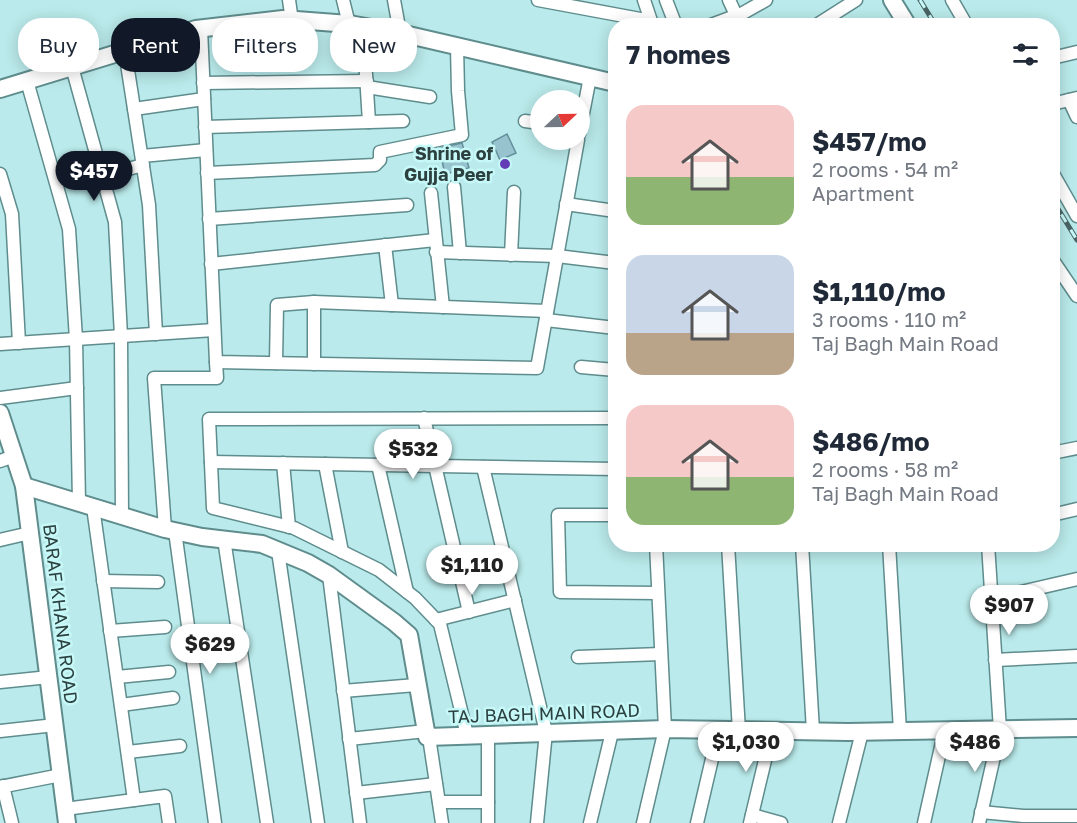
<!DOCTYPE html>
<meta charset="utf-8">
<style>
body{margin:0;font-family:"Golos Text",sans-serif;background:#f6f6f7;color:#1f2937;height:100vh;display:flex;flex-direction:column;font-size:22px;white-space:nowrap}
*{box-sizing:border-box;margin:0}
p{font-size:20px;color:#747a83}
.icon{flex:none;width:33px;height:33px;fill:none;stroke:currentColor;stroke-width:2;stroke-linecap:round;stroke-linejoin:round}
.map{position:relative;flex:1;overflow:hidden}
.drawer{position:absolute;left:608px;top:18px;width:452px;height:534px;display:flex;flex-direction:column;background:#fff;border-radius:24px;box-shadow:0 3px 15px #0003}
.drawer>*{flex:none}
.hud{position:absolute;left:18px;top:18px;width:500px;height:54px;display:flex;gap:12px}
.needle{width:39px;rotate:68deg}
.buttons{position:absolute;left:530px;top:90px;display:grid;gap:12px}
.buttons a{display:grid;place-items:center;width:60px;height:60px;border-radius:50%;background:#fff;box-shadow:0 3px 15px #0003;font-size:30px}
.price{position:absolute;translate:-50% -51px;padding:0 14px;border-radius:21px;background:#fff;color:#222;font-size:20px;line-height:39px;filter:drop-shadow(0 2px 3px #0008)}
.price::after{content:'';position:absolute;left:50%;top:36px;width:18px;height:14px;margin-left:-9px;background:inherit;clip-path:polygon(0 0,100% 0,50% 100%)}
.price.on{background:#111827;color:#fff}
ul{padding:0;list-style:none}
li{display:flex;align-items:center;gap:18px;height:150px;padding:0 18px}
li span{display:grid;place-items:center;flex:none;width:168px;height:120px;border-radius:18px;color:#555}
li>.icon{margin-inline-start:auto}
span .icon{width:72px;height:72px;fill:#fffc;stroke-width:1}
li b{font-size:26px}
h2{display:flex;justify-content:space-between;align-items:center;height:72px;padding:0 18px;font-size:26px}
.tag{padding:0 21px;border-radius:24px;background:#fff;box-shadow:0 3px 15px #0003;font-size:21px;line-height:54px}
.tag.on{background:#111827;color:#fff}
.map>svg:first-child{display:block}
.building{fill:#97c3ce;stroke:#648f9a;stroke-width:1.5}
.lines{fill:none;stroke-linecap:round;stroke-linejoin:round}
.street-casing{stroke:#5f8c8d;stroke-width:15}
.secondary-casing{stroke:#5f8c8d;stroke-width:20}
.street{stroke:#fff;stroke-width:12}
.secondary{stroke:#fff;stroke-width:16}
.rail-casing{stroke:#4a6364;stroke-width:5}
.rail{stroke:#c7f8f8;stroke-width:3;stroke-dasharray:9;stroke-linecap:butt}
.poi-dot{fill:#633db5;stroke:#c7f8f8;stroke-width:2}
.labels{text-anchor:middle;stroke-width:5;stroke-linejoin:round;paint-order:stroke}
.poi-label{font-size:18px;font-weight:bold;fill:#2c4040;stroke:#c7f8f8;text-anchor:end}
.street-label{font-size:18px;fill:#2c4040;stroke:#c7f8f8}
</style>
<div class="map">
<svg width="1077" height="823" viewBox="0 0 1077 823">
<rect width="100%" height="100%" fill="#baeaeb"/>
<g class="building">
<polygon points="507,134 516,153 500,160 492,142"/>
<polygon points="462,143 469,168 445,174 439,148"/>
</g>
<g class="lines">
<g class="street-casing">
<g id="street">
<polyline points="289,0 292,21"/>
<polyline points="343,0 349,24"/>
<polyline points="394,0 400,33"/>
<polyline points="538,0 651,21"/>
<polyline points="644,0 651,21 651,26"/>
<polyline points="666,0 676,26"/>
<polyline points="729,0 736,15"/>
<polyline points="952,0 967,26"/>
<polyline points="708,26 743,13 766,0"/>
<polyline points="815,26 856,0"/>
<polyline points="363,27 369,122"/>
<polyline points="201,29 216,362 537,368 578,140"/>
<polyline points="125,51 149,205 156,334"/>
<polyline points="1052,58 1077,52"/>
<polyline points="72,67 115,222 121,336 122,517"/>
<polyline points="27,81 69,229 76,339 79,503"/>
<polyline points="203,83 367,81"/>
<polyline points="367,87 430,97"/>
<polyline points="1069,100 1077,117"/>
<polyline points="1052,104 1077,98"/>
<polyline points="134,109 204,99"/>
<polyline points="525,121 540,123"/>
<polyline points="205,127 403,121"/>
<polyline points="579,134 590,77"/>
<polyline points="142,156 206,150"/>
<polyline points="1052,172 1077,216"/>
<polyline points="207,173 375,165 380,160 380,152 462,135 458,91 457,46"/>
<polyline points="0,174 12,214 19,343"/>
<polyline points="102,176 143,165"/>
<polyline points="454,187 460,253"/>
<polyline points="431,193 443,307"/>
<polyline points="566,204 615,211"/>
<polyline points="209,219 407,205"/>
<polyline points="385,245 392,305"/>
<polyline points="436,252 557,256 615,263"/>
<polyline points="511,255 514,192"/>
<polyline points="1052,259 1077,296"/>
<polyline points="211,264 435,240"/>
<polyline points="546,320 615,328"/>
<polyline points="0,344 214,330"/>
<polyline points="276,363 277,305 314,302 547,311"/>
<polyline points="314,364 314,302"/>
<polyline points="581,367 615,370"/>
<polyline points="0,398 77,388"/>
<polyline points="424,418 469,612"/>
<polyline points="1052,453 1077,448"/>
<polyline points="0,461 14,456"/>
<polyline points="211,462 615,469"/>
<polyline points="283,463 289,527"/>
<polyline points="325,464 342,552"/>
<polyline points="378,465 407,592"/>
<polyline points="483,467 546,732 537,823"/>
<polyline points="615,515 558,515 560,592 658,593"/>
<polyline points="1052,515 1077,509"/>
<polyline points="165,529 154,378 217,378 216,362"/>
<polyline points="175,531 215,823"/>
<polyline points="224,539 267,823"/>
<polyline points="0,540 30,533"/>
<polyline points="728,544 739,731"/>
<polyline points="802,544 813,731"/>
<polyline points="889,544 900,731"/>
<polyline points="278,551 318,823"/>
<polyline points="329,575 360,823"/>
<polyline points="103,581 158,582"/>
<polyline points="991,599 1077,579"/>
<polyline points="436,620 515,600"/>
<polyline points="110,631 165,627"/>
<polyline points="578,657 661,654"/>
<polyline points="995,660 1077,656"/>
<polyline points="117,677 169,672"/>
<polyline points="0,682 49,677"/>
<polyline points="343,691 416,685"/>
<polyline points="121,705 173,698"/>
<polyline points="0,731 55,725"/>
<polyline points="467,735 440,624 415,598 379,570 294,528 213,508 209,419 615,418"/>
<polyline points="429,737 442,823"/>
<polyline points="349,739 426,731"/>
<polyline points="128,752 180,746"/>
<polyline points="3,786 12,823"/>
<polyline points="0,787 61,775"/>
<polyline points="356,793 436,784"/>
<polyline points="134,800 165,796 169,823"/>
<polyline points="439,802 488,802"/>
<polyline points="65,809 134,800 93,507"/>
<polyline points="981,812 1023,816 1077,816"/>
<polyline points="752,815 781,823"/>
<polyline points="488,823 488,734"/>
<polyline points="590,823 612,732"/>
<polyline points="643,823 665,729 656,544"/>
<polyline points="697,823 719,729"/>
<polyline points="750,823 772,731"/>
<polyline points="839,823 862,732"/>
<polyline points="924,823 945,729"/>
<polyline points="979,823 1000,730 988,544"/>
</g>
</g>
<g class="secondary-casing">
<g id="secondary">
<polyline points="892,0 908,26"/>
<polyline points="0,89 196,29 283,19 349,24 400,33 615,83"/>
<polyline points="0,413 24,486 67,823"/>
<polyline points="24,486 165,529 202,537 262,544 308,563 329,575 394,622 409,635 427,737 665,729 848,732 1077,728"/>
</g>
</g>
<use href="#street" class="street"/>
<use href="#secondary" class="secondary"/>
<g class="rail-casing">
<g id="rail">
<polyline points="920,0 936,26"/>
<polyline points="1052,199 1077,240"/>
</g>
</g>
<use href="#rail" class="rail"/>
</g>
<circle class="poi-dot" cx="505" cy="164" r="6"/>
<g class="labels">
<g class="poi-label">
<text x="493" y="160">Shrine of<tspan x="493" dy="21">Gujja Peer</tspan></text>
</g>
<g class="street-label">
<text transform="translate(60 614) rotate(83)" y="6">BARAF KHANA ROAD</text>
<text transform="translate(544 714) rotate(-2)" y="6">TAJ BAGH MAIN ROAD</text>
</g>
</g>
</svg>
<div class="buttons">
<a><svg class="needle" viewBox="-14 -14 28 28"><path d="M0-13l5 13h-10z" fill="#e53935"/><path d="M0 13l5-13h-10z" fill="#747a83"/></svg></a>
</div>
<b class="price on" style="left:94px;top:202px">$457</b>
<b class="price" style="left:413px;top:480px">$532</b>
<b class="price" style="left:472px;top:596px">$1,110</b>
<b class="price" style="left:1009px;top:636px">$907</b>
<b class="price" style="left:210px;top:675px">$629</b>
<b class="price" style="left:746px;top:773px">$1,030</b>
<b class="price" style="left:975px;top:773px">$486</b>
<div class="hud">
<a class="tag">Buy</a>
<a class="tag on">Rent</a>
<a class="tag">Filters</a>
<a class="tag">New</a>
</div>
<section class="drawer">
<h2>7 homes<svg class="icon" aria-label="filters" viewBox="0 0 24 24"><path d="M4 7h16M4 17h16"/><circle cx="9" cy="7" r="2"/><circle cx="15" cy="17" r="2"/></svg></h2>
<ul>
<li><span style="background:linear-gradient(#f6c9c9 60%,#8fb573 0)"><svg class="icon" aria-label="home" viewBox="0 0 24 24"><path d="M3 11l9-7 9 7M6 9v11h12V9"/></svg></span><div><b>$457/mo</b><p>2 rooms · 54 m²</p><p>Apartment</p></div></li>
<li><span style="background:linear-gradient(#c9d6e8 65%,#b9a48a 0)"><svg class="icon" aria-label="home" viewBox="0 0 24 24"><path d="M3 11l9-7 9 7M6 9v11h12V9"/></svg></span><div><b>$1,110/mo</b><p>3 rooms · 110 m²</p><p>Taj Bagh Main Road</p></div></li>
<li><span style="background:linear-gradient(#f6c9c9 60%,#8fb573 0)"><svg class="icon" aria-label="home" viewBox="0 0 24 24"><path d="M3 11l9-7 9 7M6 9v11h12V9"/></svg></span><div><b>$486/mo</b><p>2 rooms · 58 m²</p><p>Taj Bagh Main Road</p></div></li>
</ul>
</section>
</div>
